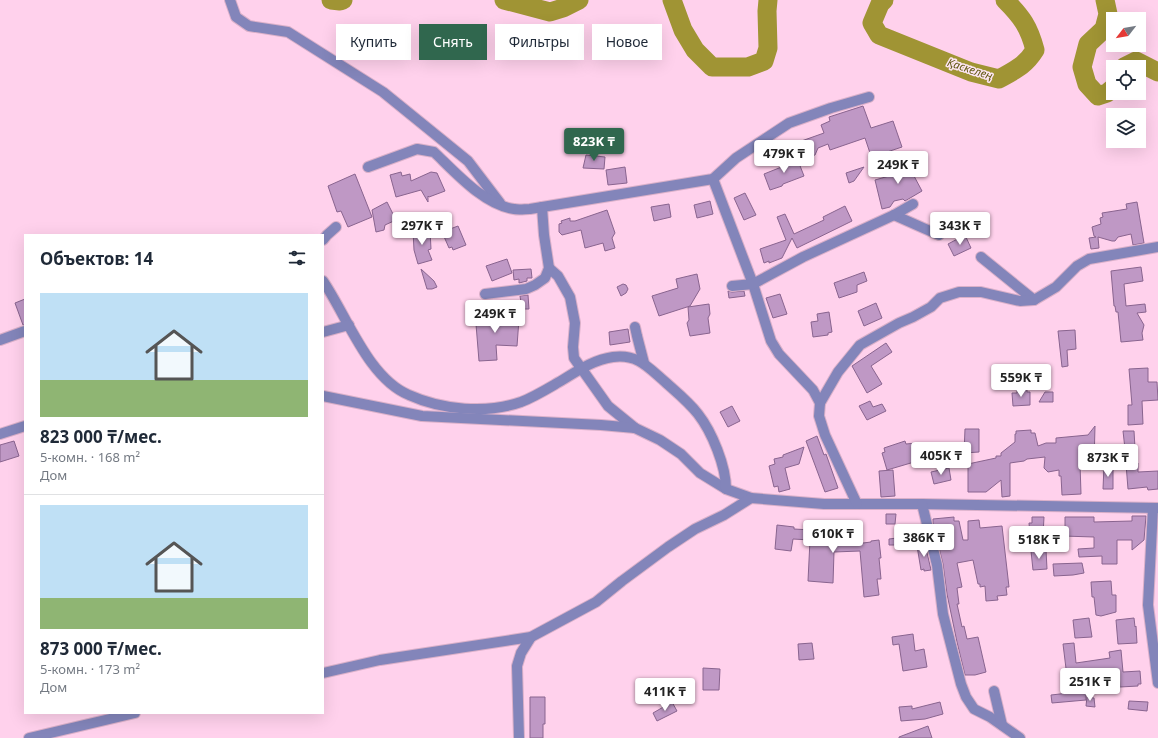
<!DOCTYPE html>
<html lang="ru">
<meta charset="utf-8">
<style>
body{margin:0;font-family:"Noto Sans",sans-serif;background:#f2f2f3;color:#1f2937;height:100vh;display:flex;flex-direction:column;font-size:15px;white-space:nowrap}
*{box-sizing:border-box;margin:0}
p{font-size:13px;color:#747a83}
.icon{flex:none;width:22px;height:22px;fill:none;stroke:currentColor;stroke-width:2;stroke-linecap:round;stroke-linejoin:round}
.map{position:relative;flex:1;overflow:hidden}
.details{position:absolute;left:24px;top:234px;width:300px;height:480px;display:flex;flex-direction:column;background:#fff;border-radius:0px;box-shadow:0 4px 16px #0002}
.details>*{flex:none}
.guide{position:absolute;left:336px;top:24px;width:380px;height:36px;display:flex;gap:8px}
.needle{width:26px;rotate:239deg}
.fabs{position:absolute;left:1106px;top:12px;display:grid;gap:8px}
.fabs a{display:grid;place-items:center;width:40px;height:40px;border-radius:0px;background:#fff;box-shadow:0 4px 16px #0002;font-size:20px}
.price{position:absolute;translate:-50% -34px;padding:0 9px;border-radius:4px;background:#fff;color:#222;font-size:13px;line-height:26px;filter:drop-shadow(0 1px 2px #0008)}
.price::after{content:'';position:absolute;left:50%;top:24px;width:12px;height:9px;margin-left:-6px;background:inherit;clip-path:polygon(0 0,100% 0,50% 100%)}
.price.current{background:#30674e;color:#fff}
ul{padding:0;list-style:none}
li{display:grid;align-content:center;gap:8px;height:212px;padding:0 16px}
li+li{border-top:1px solid #e0e1e3}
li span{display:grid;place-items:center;height:124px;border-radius:0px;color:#555}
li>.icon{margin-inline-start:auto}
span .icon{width:72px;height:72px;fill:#fffc;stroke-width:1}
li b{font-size:17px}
h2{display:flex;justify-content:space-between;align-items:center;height:48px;padding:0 16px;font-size:17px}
.pill{padding:0 14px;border-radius:0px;background:#fff;box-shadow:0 4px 16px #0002;font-size:14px;line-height:36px}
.pill.current{background:#30674e;color:#fff}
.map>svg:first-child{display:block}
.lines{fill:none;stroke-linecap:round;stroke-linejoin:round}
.river{stroke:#a09434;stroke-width:19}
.building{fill:#bf98c5;stroke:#89648f}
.minor-casing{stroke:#dab0c9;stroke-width:12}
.tertiary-casing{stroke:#dab0c9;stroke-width:12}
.minor{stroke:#8385ba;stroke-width:10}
.tertiary{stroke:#8385ba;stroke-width:10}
.labels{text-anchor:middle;stroke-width:3;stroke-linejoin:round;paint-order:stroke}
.water-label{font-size:11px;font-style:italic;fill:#615811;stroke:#fde6f3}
</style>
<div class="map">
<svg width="1158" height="738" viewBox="0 0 1158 738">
<rect width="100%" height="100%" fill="#ffd1ec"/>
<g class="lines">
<g class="river">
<polyline points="331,0 340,1 343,0"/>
<polyline points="504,0 550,12 563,8 579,0"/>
<polyline points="672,0 683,30 695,50 712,67 748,67 764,61 768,48 767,11 768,0"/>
<path d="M884 0 880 4 872 23 879 35 971 72 999 79C1015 70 1025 66 1035 50 1029 27 1022 17 1005 0"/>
<polyline points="1105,0 1108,14 1104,29 1088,44 1082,67 1087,84 1098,96 1107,93 1113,88"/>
<polyline points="1124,67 1136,61 1158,72"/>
</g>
</g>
<g class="building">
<polygon points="863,106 871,128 893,121 902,147 881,154 881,153 873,156 870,153 865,138 830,150 828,144 818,148 815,155 799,161 793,144 824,133 821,125 830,121 829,117"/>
<polygon points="586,155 605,157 604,169 583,168"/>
<polygon points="797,158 804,176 783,184 782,186 770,190 764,174 784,166 787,162"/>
<polygon points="908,159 915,173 914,176 922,191 905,201 903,199 894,201 890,207 882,209 875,180 889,176 887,171"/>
<polygon points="625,167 627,183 608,185 606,170"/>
<polygon points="864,167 854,181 849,183 846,173"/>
<polygon points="401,172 402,176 410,174 411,181 431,172 437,173 445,191 429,197 428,196 428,202 421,190 396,197 390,175"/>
<polygon points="355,174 372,217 348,227 341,211 337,212 328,186"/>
<polygon points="745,193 756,215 744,220 734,198"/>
<polygon points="710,201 713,214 697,218 694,205"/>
<polygon points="387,202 396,220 385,225 384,230 376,232 372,210"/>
<polygon points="1137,202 1144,243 1133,245 1131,234 1118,237 1115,241 1112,241 1098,237 1099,248 1091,249 1089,238 1096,237 1094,236 1092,227 1101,224 1100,218 1103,217 1102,213 1127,209 1126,204"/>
<polygon points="669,204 671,217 654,221 651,207"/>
<polygon points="845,206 852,221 797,248 792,238 782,258 769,263 769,261 764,263 760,249 786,240 777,217 785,214 794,234 824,220 823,217"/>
<polygon points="607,210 615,233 612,238 615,248 605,251 603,243 585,248 581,230 562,235 559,232 559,224 562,223 561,221 570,218 570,221 575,221"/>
<polygon points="458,226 466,245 453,250 452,247 449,248 442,232"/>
<polygon points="430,230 431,249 428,250 432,260 418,264 414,250 413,231"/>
<polygon points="965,235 971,248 954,256 948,244"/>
<polygon points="507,259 512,273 492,281 486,266"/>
<polygon points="1141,267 1143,281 1124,284 1126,306 1145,304 1146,312 1137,313 1144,325 1142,333 1143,340 1121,342 1118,312 1116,312 1115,306 1114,306 1111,271"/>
<polygon points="421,269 434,281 437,287 432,289 427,289"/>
<polygon points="531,269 532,278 527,278 527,281 519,283 519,279 514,280 513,270"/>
<polygon points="864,272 867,281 857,285 857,292 839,298 834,283"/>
<polygon points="697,274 700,289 690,306 659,316 652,296 678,288 676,279"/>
<polygon points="623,284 626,285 628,289 626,293 621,296 617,287"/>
<polygon points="728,291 732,292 744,291 745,296 729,298"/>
<polygon points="780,294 787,314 773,318 766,298"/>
<polygon points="528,295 529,309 522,309 520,296"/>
<polygon points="25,299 25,325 23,325 15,303"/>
<polygon points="876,303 882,318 864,326 858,311"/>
<polygon points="709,304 710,314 708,318 710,333 690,336 687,323 689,320 688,307"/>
<polygon points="496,310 497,317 519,319 517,346 496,345 497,360 479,361 475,312"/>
<polygon points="829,312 832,332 828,333 828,335 813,337 811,322 818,321 817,314"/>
<polygon points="628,329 630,342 610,345 609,332"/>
<polygon points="1075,330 1076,349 1067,350 1068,366 1062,367 1058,331"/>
<polygon points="886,343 892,352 871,366 882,384 867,393 852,366"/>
<polygon points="1148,368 1148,382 1157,382 1158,400 1142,401 1143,424 1128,425 1128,405 1132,405 1129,369"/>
<polygon points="1017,389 1027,389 1027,392 1030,392 1030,405 1013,406 1012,393 1017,393"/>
<polygon points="1045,392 1053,392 1053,402 1039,402"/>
<polygon points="870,401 873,407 882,404 886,411 867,420 859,406"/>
<polygon points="732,406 740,421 728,427 720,412"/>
<polygon points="1095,426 1094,464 1080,464 1081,494 1062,495 1061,476 1059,476 1059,470 1048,472 1044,468 1045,457 1027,459 1024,461 1010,463 1010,496 1002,497 1001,480 986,492 968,492 968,464 996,458 996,456 1001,456 1001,453 1015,442 1015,434 1016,434 1016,431 1031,430 1031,433 1035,433 1038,446 1046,443 1056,443 1056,438 1088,435"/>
<polygon points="965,429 979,429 979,452 964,453"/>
<polygon points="1123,431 1134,431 1135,448 1126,458"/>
<polygon points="817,436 824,455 826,454 838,488 825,492 806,441"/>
<polygon points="14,441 19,456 0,462 0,445"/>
<polygon points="905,441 906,444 917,443 917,446 919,447 921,460 887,470 882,453 885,452 884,448"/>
<polygon points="804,447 799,464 785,468 790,489 779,492 778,486 774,487 769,466 775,464 774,459 783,457 783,455"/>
<polygon points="1138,463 1138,472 1158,471 1158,489 1148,490 1147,487 1128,489 1126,464"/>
<polygon points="1104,466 1113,467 1113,489 1103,489"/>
<polygon points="949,468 951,480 934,484 931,472"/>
<polygon points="893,470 895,496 881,497 879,471"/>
<polygon points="886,514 896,514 895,524 886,524"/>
<polygon points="1132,516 1146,516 1144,540 1132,550 1132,540 1117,540 1117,564 1102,564 1102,556 1079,557 1078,549 1094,548 1094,537 1063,536 1063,527 1065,527 1065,517 1094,517 1094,522 1132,521"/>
<polygon points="954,517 954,521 959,521 963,540 968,540 968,521 979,520 980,528 1002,526 1009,587 1006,587 1007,595 997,596 998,600 986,601 985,586 980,587 980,584 978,584 973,560 957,563 962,587 957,588 959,604 957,604 962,627 964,626 967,639 978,637 986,672 975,675 965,675 957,642 947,594 943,564 933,523 933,519"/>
<polygon points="1032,517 1044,517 1043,535 1030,535 1029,523 1032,523"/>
<polygon points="777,525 794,527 794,529 828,531 828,528 846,527 847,545 871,542 871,541 879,540 881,558 879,558 881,579 877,579 879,595 864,597 860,551 834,552 833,583 808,581 810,540 793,539 791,551 775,549"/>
<polygon points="913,536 913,545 889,545 889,539"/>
<polygon points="925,544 931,570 924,571 924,569 921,570 917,546"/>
<polygon points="1046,550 1047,569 1033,570 1031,551"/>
<polygon points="1082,563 1084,573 1073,575 1054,576 1053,564"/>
<polygon points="1111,581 1112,595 1116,595 1116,612 1101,616 1096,615 1094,597 1092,597 1091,582"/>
<polygon points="1089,618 1092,637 1075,638 1073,620"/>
<polygon points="1134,618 1135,627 1136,626 1137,643 1118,644 1116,620"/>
<polygon points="913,634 915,651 924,649 927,667 903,671 899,644 893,645 892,637"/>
<polygon points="812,643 814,659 799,660 798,644"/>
<polygon points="1074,643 1076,663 1110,658 1109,652 1121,650 1123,672 1140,671 1141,684 1138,684 1138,686 1120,687 1119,673 1097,674 1097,678 1092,678 1093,689 1086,690 1086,700 1052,703 1051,695 1069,693 1063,644"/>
<polygon points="703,668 720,669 719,690 703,690"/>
<polygon points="530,697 545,697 545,724 543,724 543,738 530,738"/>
<polygon points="1087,697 1094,698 1095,707 1086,706"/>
<polygon points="1129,701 1148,702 1147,711 1128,709"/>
<polygon points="672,702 677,711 657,721 653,713"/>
<polygon points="940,702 943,714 925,719 901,721 899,707 912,706 912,709"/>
<polygon points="928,726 932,738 899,738 899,737"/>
</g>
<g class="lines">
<g class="minor-casing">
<g id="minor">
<polyline points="230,0 236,17 249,26 288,32 383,92 468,161 500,203"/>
<path d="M368 167 417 149 434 152C455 172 484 205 514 209 519 210 525 209 530 209L713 179 736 158 789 123 831 108 869 97"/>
<polyline points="713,179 753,284 771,341 779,354 813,390 820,403"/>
<polyline points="894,215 939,235"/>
<polyline points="323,240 327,235 336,227"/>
<polyline points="981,257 1034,300"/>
<polyline points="549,268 558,276 570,297 575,323 573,347 574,358 608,406 635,428 660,440 681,454 700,473 726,489 751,498 824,504 922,504 1158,508"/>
<path d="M323 281C347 316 368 378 409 395 442 410 487 414 521 402 534 397 547 389 559 382 576 372 592 360 613 357 637 354 647 366 663 380 675 391 688 401 698 414 712 432 726 466 726 489"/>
<polyline points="732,286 753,284 803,257 894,215 913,204"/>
<polyline points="485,294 526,289 535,285 545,278 549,268 544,235 542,207"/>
<polyline points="635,327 637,336 644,363"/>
<polyline points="323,332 349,325"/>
<polyline points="0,340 25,331"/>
<polyline points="323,396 422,416 601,425 635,428"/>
<polyline points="0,434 25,426"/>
<polyline points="857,504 825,435 819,416 820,403 838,372 860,345 899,323 913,317 931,307 940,298 959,292 981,292 1020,301 1034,300 1056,287 1077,266 1089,259 1158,247"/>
<polyline points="922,504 937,565 943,614 961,684 966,697 974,709 990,717 1020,738"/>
<polyline points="323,673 380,660 531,637 596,602 622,581 668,547 695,529 724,515 751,498"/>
<polyline points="994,691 1002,725"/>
<polyline points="29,738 135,713"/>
<polyline points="519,738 517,666 521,653 531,637"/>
</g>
</g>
<g class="tertiary-casing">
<polyline id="tertiary" points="1153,508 1148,605 1158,683"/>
</g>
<use href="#minor" class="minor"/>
<use href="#tertiary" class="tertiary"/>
</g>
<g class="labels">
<g class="water-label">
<text transform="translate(970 69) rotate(18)" y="4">Қаскелең</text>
</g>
</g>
</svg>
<div class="fabs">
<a><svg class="needle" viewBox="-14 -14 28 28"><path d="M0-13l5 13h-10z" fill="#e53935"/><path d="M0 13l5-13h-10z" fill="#747a83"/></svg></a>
<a><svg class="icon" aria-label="locate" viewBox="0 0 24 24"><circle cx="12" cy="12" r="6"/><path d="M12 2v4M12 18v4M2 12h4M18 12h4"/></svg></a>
<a><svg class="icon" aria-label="layers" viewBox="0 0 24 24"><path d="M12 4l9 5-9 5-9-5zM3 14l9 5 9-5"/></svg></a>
</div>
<b class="price current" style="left:594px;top:162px">823K ₸</b>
<b class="price" style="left:784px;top:174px">479K ₸</b>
<b class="price" style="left:898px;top:185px">249K ₸</b>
<b class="price" style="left:422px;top:246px">297K ₸</b>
<b class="price" style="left:960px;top:246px">343K ₸</b>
<b class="price" style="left:495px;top:334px">249K ₸</b>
<b class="price" style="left:1021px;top:398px">559K ₸</b>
<b class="price" style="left:941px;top:476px">405K ₸</b>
<b class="price" style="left:1108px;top:478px">873K ₸</b>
<b class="price" style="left:833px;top:554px">610K ₸</b>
<b class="price" style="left:924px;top:558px">386K ₸</b>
<b class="price" style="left:1039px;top:560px">518K ₸</b>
<b class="price" style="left:1090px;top:702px">251K ₸</b>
<b class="price" style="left:665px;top:712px">411K ₸</b>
<div class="guide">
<a class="pill">Купить</a>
<a class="pill current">Снять</a>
<a class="pill">Фильтры</a>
<a class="pill">Новое</a>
</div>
<section class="details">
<h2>Объектов: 14<svg class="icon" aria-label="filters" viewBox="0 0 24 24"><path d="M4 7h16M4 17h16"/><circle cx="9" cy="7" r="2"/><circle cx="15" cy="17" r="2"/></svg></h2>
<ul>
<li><span style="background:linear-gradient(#bfe0f5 70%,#8fb573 0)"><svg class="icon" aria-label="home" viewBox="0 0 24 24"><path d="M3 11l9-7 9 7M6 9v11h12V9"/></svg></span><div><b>823 000 ₸/мес.</b><p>5-комн. · 168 m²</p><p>Дом</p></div></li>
<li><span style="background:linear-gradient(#bfe0f5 75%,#8fb573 0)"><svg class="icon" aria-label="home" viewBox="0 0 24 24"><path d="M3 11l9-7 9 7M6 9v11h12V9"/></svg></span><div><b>873 000 ₸/мес.</b><p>5-комн. · 173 m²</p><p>Дом</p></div></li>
</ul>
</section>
</div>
